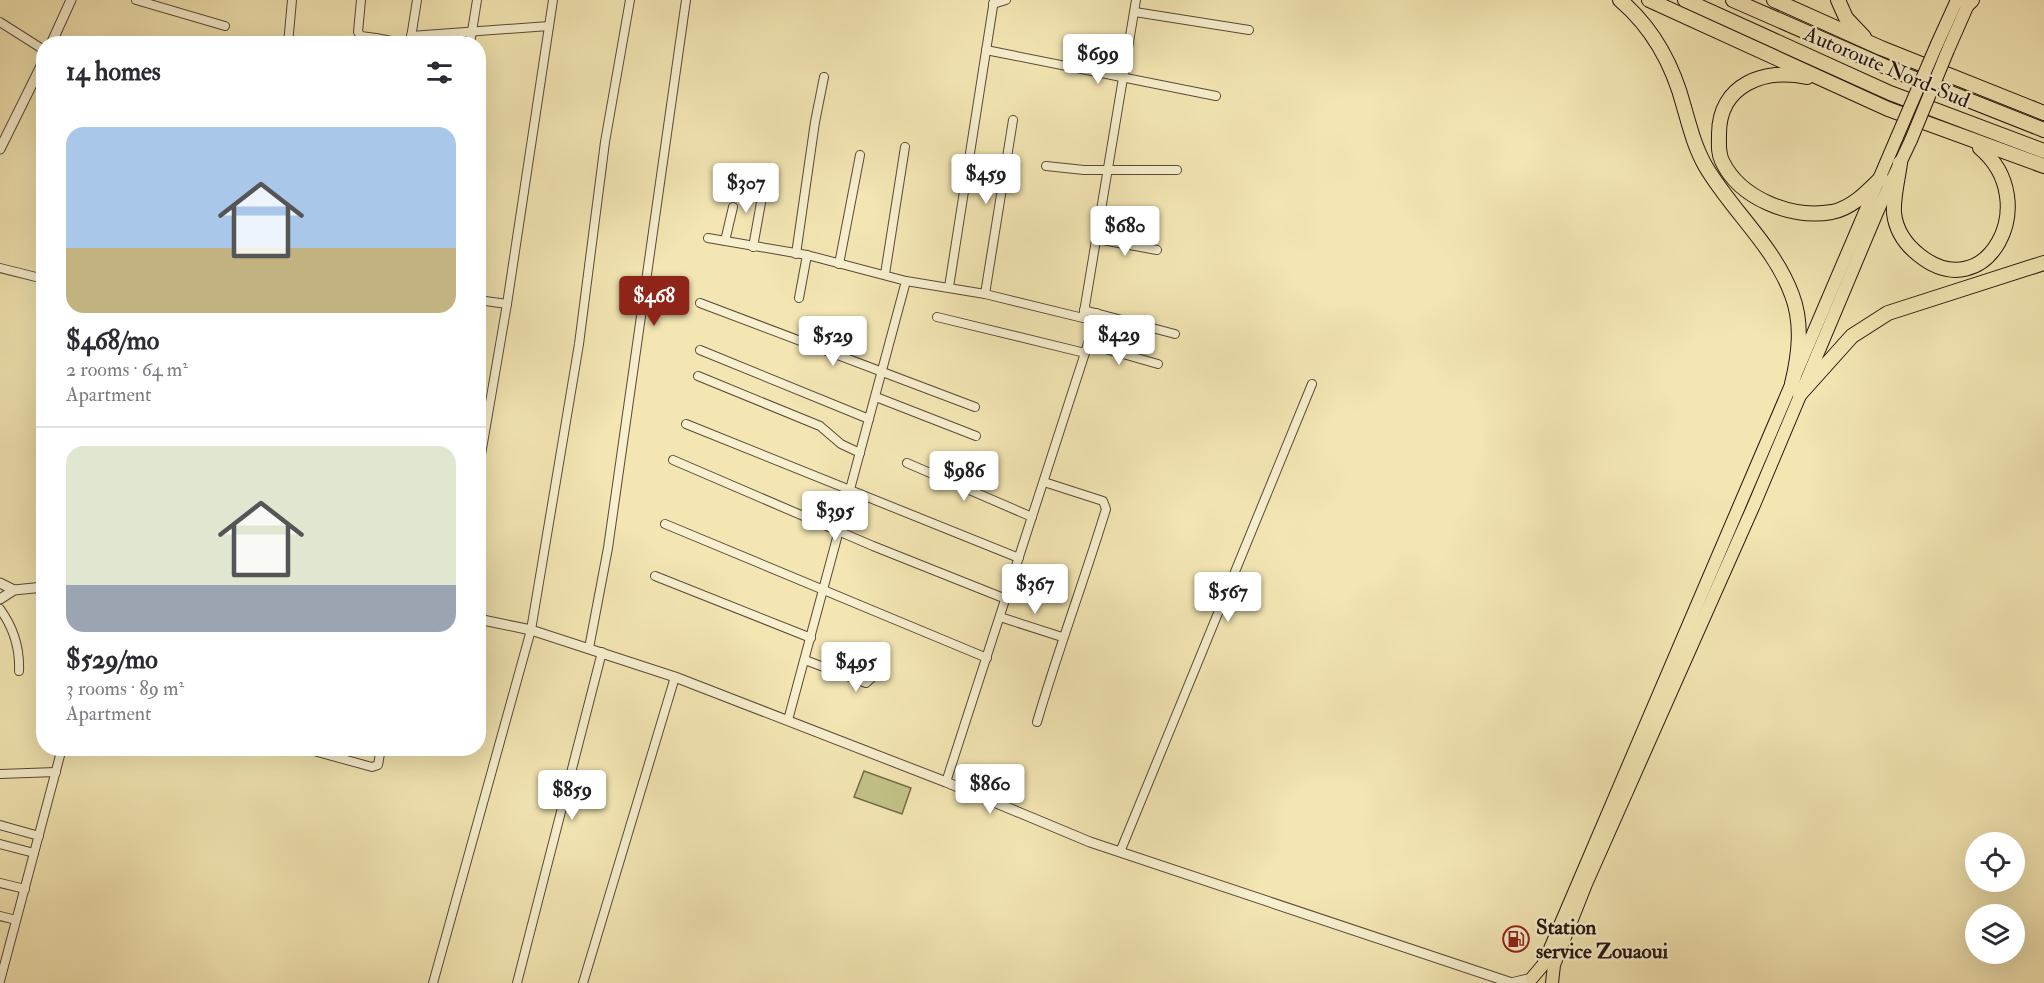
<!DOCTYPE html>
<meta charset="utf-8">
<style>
body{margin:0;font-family:"IM FELL Double Pica",serif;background:#f2f2f3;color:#2b2b33;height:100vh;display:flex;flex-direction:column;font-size:22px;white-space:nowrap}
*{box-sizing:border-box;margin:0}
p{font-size:20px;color:#7c7c81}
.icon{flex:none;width:33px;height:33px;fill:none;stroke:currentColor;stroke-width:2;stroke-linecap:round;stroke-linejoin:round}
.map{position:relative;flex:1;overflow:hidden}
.details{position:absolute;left:36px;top:36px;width:450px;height:720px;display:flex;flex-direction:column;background:#fff;border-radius:24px;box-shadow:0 6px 24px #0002}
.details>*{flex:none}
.buttons{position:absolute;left:1965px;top:832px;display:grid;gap:12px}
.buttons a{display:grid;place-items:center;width:60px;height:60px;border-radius:50%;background:#fff;box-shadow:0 6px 24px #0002;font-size:30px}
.price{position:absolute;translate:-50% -51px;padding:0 14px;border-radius:6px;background:#fff;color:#222;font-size:20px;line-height:39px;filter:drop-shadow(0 2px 3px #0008)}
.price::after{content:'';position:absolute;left:50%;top:36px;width:18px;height:14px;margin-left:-9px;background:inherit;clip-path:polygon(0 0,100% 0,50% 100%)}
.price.on{background:#8f2418;color:#fff}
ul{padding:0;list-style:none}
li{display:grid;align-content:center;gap:12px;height:318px;padding:0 30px}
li+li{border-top:2px solid #e1e1e2}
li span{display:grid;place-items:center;height:186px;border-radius:18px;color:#555}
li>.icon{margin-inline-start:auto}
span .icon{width:108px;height:108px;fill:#fffc;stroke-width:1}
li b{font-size:26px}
h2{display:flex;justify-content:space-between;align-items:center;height:72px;padding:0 30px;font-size:26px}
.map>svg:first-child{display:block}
.green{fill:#c3c388;stroke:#736c4a;stroke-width:1.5}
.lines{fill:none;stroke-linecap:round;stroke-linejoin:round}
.minor-casing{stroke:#574a36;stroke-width:10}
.tertiary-casing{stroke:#574a36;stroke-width:11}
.trunk-casing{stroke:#23160d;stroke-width:14}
.motorway-casing{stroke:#23160d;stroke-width:16}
.minor{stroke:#f7efce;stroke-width:8}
.tertiary{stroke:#f7efce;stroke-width:9}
.trunk{stroke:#f3e6b3;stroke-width:12}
.motorway{stroke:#f3e6b3;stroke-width:14}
.trunk-bridge-casing{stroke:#23160d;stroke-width:14;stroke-linecap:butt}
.trunk-bridge{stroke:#f3e6b3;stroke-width:12}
.labels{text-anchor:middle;stroke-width:4.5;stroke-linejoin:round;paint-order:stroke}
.street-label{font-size:21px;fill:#23160d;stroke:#f7efce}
.poi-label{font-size:21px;font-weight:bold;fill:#23160d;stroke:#f7efce;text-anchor:start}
</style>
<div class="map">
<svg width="2044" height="983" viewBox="0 0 2044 983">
<rect width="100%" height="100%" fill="#f3e6b3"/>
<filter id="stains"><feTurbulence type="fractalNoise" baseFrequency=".00333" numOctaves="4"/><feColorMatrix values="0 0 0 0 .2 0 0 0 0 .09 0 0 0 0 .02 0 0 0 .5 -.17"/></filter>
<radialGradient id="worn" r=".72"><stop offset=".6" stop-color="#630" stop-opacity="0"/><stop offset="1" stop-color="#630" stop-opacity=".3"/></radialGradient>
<polygon class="green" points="864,771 911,788 902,814 854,797"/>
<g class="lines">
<g class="minor-casing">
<g id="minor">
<polyline points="136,0 225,26"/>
<polyline points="361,0 358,32 361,36 376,38 375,44"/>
<polyline points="993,4 1006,0"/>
<polyline points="1135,12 1249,30"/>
<polyline points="0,22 44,50"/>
<polyline points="411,36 549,26"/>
<polyline points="376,38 407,44"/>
<polyline points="288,44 292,0"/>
<polyline points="410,44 417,0"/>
<polyline points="470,44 477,0"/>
<polyline points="986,50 1216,96"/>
<polyline points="1046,166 1084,170 1177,170"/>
<polyline points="708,238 807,255 906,281 985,294 1083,318 1136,0"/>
<polyline points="1097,239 1157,250"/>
<polyline points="725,241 733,207"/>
<polyline points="753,247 764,186"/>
<polyline points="796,254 815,122 824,77"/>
<polyline points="839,264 860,155"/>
<polyline points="0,268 44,279"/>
<polyline points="885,274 905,147"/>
<polyline points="949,287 994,0"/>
<polyline points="985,294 1013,120"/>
<polyline points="799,298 807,255"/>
<polyline points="478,300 507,304"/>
<polyline points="700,303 975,407"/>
<polyline points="1084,310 1175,334"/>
<polyline points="937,317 1085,353 1097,313"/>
<polyline points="1088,344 1158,364"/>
<polyline points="700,350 869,419"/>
<polyline points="698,376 820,426 841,444 860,453"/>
<polyline points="876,397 976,436"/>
<polyline points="686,424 1019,558"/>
<polyline points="673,460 873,546 1006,599"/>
<polyline points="907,463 1032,517"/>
<polyline points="478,472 507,304 553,0"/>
<polyline points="665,524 987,658"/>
<polyline points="655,576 811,638"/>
<path d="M0 609C13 627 20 648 19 671"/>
<polyline points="1000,617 1062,637"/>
<polyline points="589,648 608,548 686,0"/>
<polyline points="805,660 866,683 877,673 883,656"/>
<polyline points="788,720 906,281"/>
<path d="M1037 722C1058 650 1084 581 1106 509L1103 501 1044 482"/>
<polyline points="303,748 372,767 378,765 381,748"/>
<polyline points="0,774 56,772"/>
<polyline points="946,782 1085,353"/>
<polyline points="0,825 39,836"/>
<polyline points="0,844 34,853"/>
<polyline points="1120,852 1312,384"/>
<polyline points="0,883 25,889"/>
<polyline points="0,916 16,920"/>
<polyline points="0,981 62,748"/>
<polyline points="433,983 531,630 579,344 605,142 630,0"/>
<polyline points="517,983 602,652"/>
<polyline points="583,983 675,677"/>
</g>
</g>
<g class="tertiary-casing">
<g id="tertiary">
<polyline points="51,44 71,0"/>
<polyline points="0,149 44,60"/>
<polyline points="0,583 14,590"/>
<polyline points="0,599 14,590 44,587"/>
<polyline points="478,619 531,630 675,677 946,782 1090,842 1512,983"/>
<polyline points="1511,983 1528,979"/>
</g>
</g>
<g class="trunk-casing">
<g id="trunk">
<polyline points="1937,44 1957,0"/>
<polyline points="1948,50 1970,0"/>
<polyline points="1532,978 1543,965 1897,137"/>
<polyline points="1552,983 1554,965 1586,884 1754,505 1878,210 1911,140"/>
</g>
</g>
<g class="motorway-casing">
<g id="motorway">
<path d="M1620 0C1654 29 1673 65 1684 107 1690 128 1695 148 1706 167 1732 211 1774 246 1792 295 1803 324 1799 355 1792 384"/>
<polyline points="1649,0 1888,109 2044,166"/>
<polyline points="1685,0 1890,93 2044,151"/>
<polyline points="1733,0 1895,71 2044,130"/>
<polyline points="1774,0 1881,48 2044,113"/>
<polyline points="1838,0 1846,18 1864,37"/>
<polyline points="1957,0 1957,1"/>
<polyline points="1968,4 1972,0"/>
<path d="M1807 77C1765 68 1719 84 1719 134 1719 144 1718 153 1722 161 1740 199 1792 219 1832 212 1852 208 1867 192 1881 178"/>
<path d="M1900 163C1898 179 1893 197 1894 213 1896 231 1905 244 1919 255 1986 309 2044 202 1980 148"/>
<polyline points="1800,394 1852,336 1888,313 2044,263"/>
</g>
</g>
<use href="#minor" class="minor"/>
<use href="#tertiary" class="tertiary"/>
<use href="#trunk" class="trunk"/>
<use href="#motorway" class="motorway"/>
<g class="trunk-bridge-casing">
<g id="trunk-bridge">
<polyline points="1897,137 1937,44"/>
<polyline points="1911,140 1948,50"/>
</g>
</g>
<use href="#trunk-bridge" class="trunk-bridge"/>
</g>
<defs>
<g id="fuel-ring" transform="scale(1.35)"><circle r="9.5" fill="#f7efce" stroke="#8f2418" stroke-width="1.5"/><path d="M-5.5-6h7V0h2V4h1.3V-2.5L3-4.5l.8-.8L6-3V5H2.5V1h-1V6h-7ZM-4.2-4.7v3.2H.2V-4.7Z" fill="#8f2418"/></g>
</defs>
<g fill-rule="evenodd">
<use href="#fuel-ring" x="1516" y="939"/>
</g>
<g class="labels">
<g class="street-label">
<text transform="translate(1887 67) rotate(23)" y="7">Autoroute Nord-Sud</text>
</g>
<g class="poi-label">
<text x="1536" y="934">Station<tspan x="1536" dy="24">service Zouaoui</tspan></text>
</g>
</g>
<rect width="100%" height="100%" filter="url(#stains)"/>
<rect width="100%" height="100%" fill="url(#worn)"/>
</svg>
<div class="buttons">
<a><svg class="icon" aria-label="locate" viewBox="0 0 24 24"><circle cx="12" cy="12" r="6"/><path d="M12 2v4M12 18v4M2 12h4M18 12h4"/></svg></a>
<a><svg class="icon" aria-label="layers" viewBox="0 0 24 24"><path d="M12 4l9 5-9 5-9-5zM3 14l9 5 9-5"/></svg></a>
</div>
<b class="price" style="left:1098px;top:85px">$699</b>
<b class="price" style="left:986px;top:205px">$459</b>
<b class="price" style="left:746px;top:214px">$307</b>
<b class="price" style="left:1125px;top:257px">$680</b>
<b class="price on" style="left:654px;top:327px">$468</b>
<b class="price" style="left:1119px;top:366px">$429</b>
<b class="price" style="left:833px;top:367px">$529</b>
<b class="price" style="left:964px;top:502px">$986</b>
<b class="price" style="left:835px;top:542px">$395</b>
<b class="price" style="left:1035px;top:615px">$367</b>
<b class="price" style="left:1228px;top:623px">$567</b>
<b class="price" style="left:856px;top:693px">$495</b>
<b class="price" style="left:990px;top:815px">$860</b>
<b class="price" style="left:572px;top:821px">$859</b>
<section class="details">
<h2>14 homes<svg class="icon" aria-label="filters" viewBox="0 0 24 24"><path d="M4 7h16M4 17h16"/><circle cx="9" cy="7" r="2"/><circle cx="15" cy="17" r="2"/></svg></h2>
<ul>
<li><span style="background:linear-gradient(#a9c7e8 65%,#c2b280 0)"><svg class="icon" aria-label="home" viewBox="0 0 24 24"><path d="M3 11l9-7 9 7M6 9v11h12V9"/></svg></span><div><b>$468/mo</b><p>2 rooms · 64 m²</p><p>Apartment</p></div></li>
<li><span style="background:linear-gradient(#dfe7d0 75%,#9aa5b1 0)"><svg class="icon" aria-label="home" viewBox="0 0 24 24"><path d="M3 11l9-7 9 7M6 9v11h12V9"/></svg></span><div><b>$529/mo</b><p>3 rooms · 89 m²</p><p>Apartment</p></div></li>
</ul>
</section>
</div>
